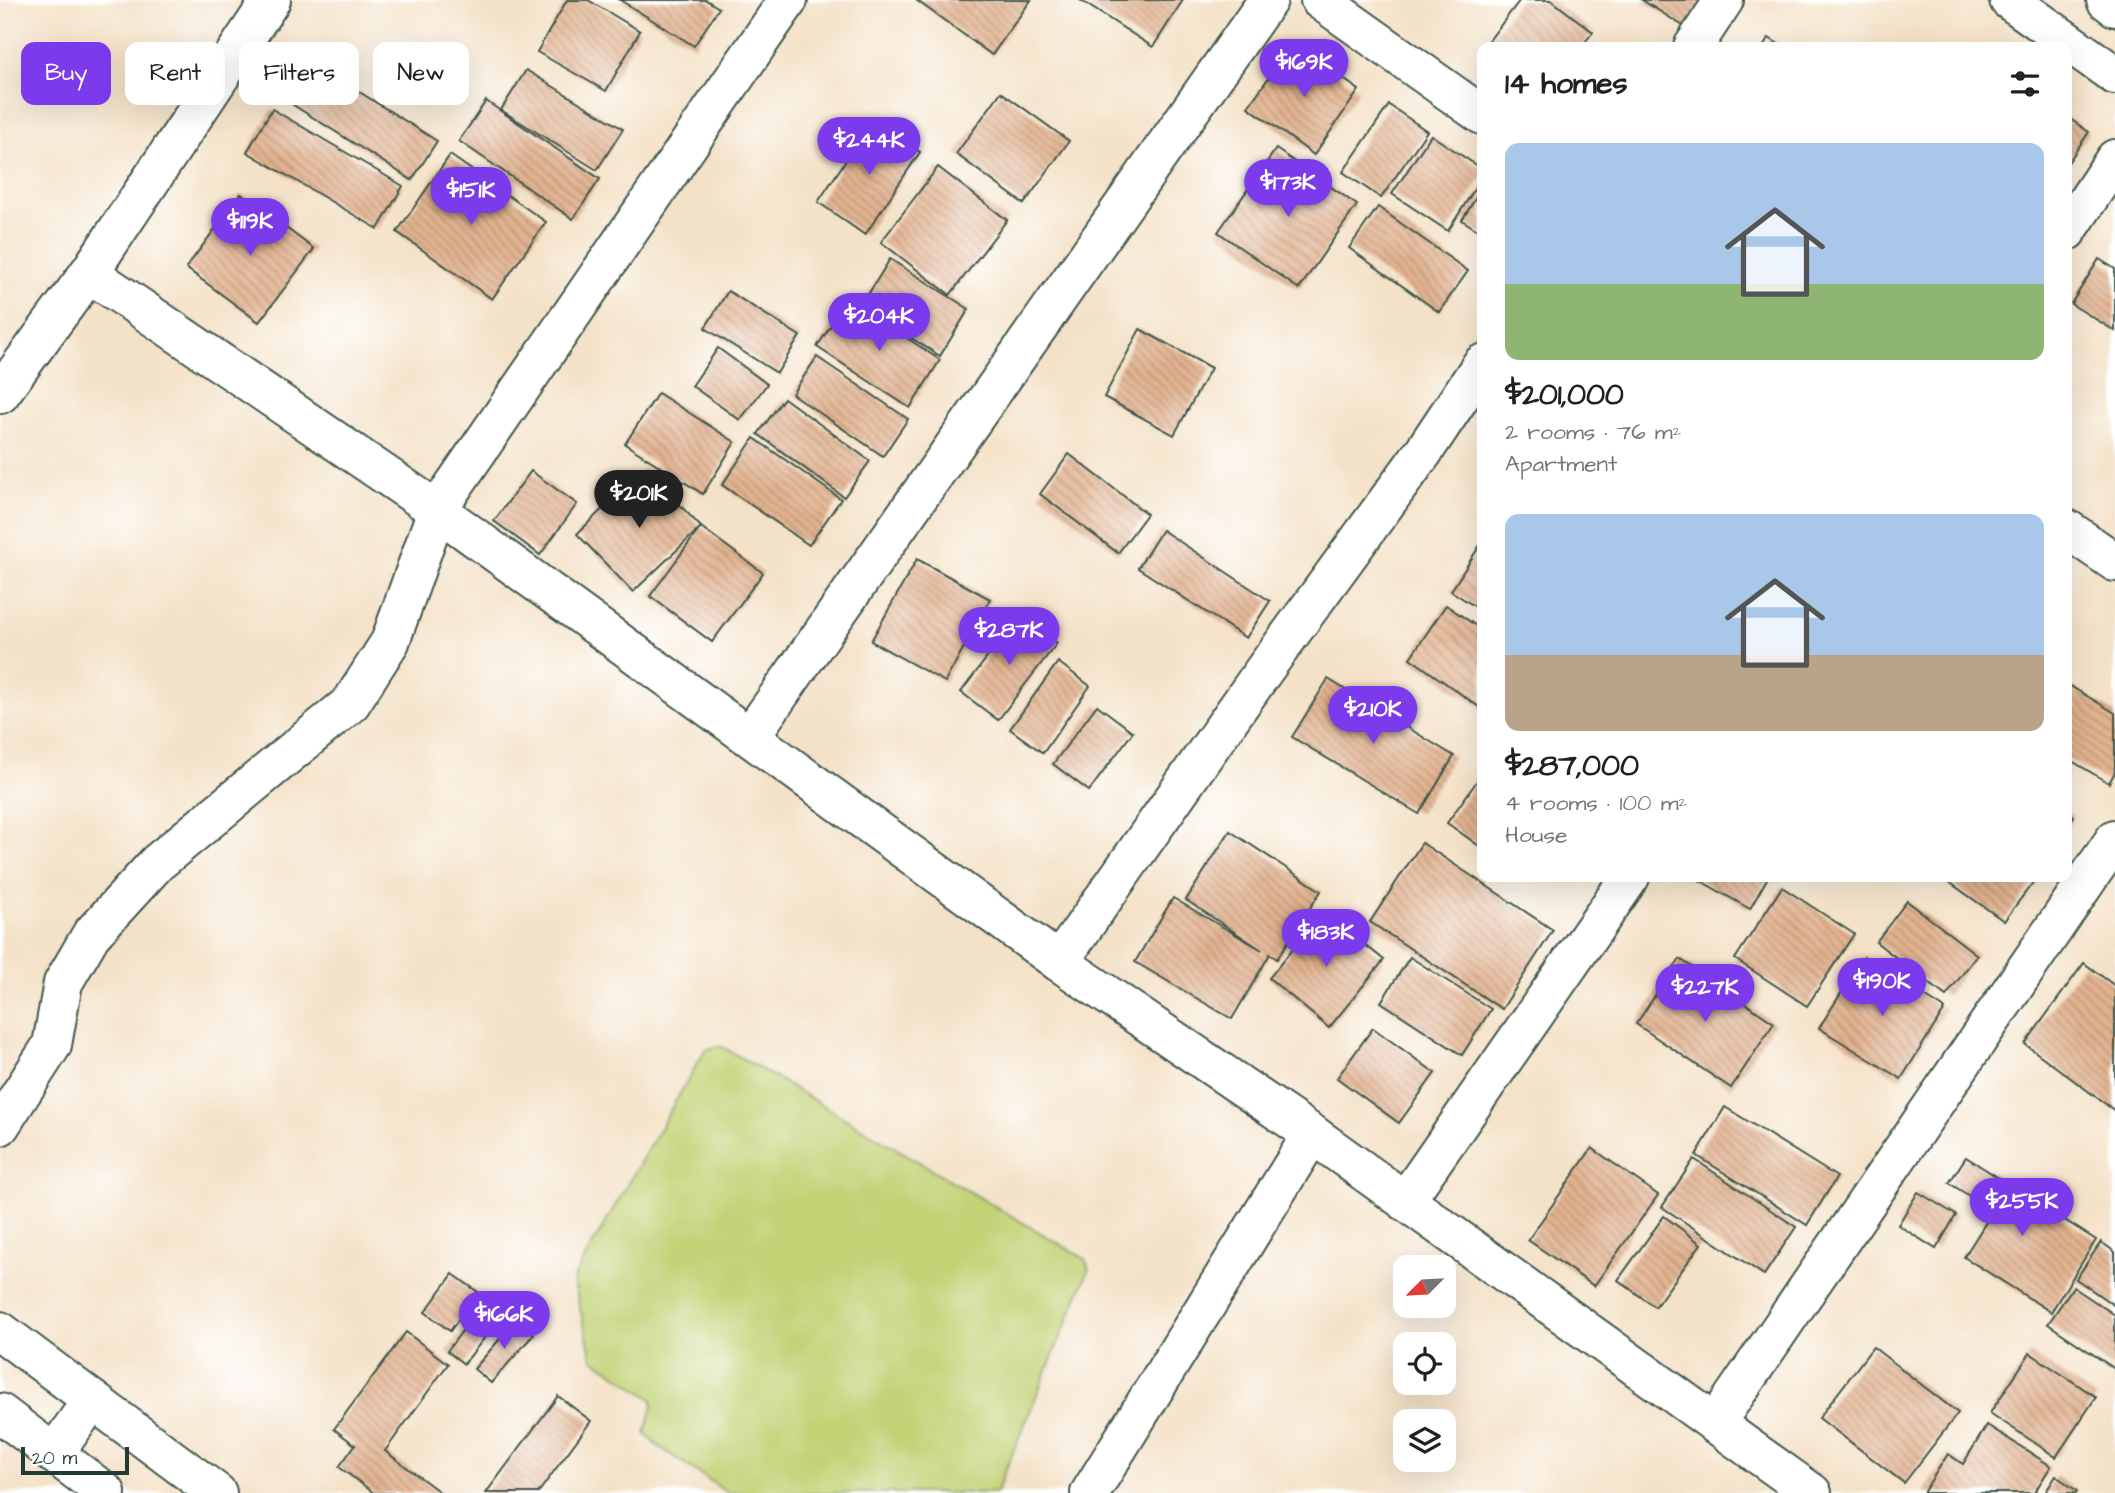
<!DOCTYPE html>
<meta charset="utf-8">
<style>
body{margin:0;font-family:"Architects Daughter",sans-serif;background:#f2f2f2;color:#202124;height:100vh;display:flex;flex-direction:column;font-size:26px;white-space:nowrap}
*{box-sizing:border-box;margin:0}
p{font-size:23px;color:#757577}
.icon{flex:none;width:38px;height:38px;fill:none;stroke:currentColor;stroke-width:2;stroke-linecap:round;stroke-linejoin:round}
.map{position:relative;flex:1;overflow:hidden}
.panel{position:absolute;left:1477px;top:42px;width:595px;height:840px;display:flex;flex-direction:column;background:#fff;border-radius:14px;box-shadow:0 7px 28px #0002}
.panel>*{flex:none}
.top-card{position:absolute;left:21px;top:42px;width:665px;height:63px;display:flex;gap:14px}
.needle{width:46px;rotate:246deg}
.buttons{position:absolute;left:1393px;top:1255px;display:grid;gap:14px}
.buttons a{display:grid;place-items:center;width:63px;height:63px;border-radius:14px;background:#fff;box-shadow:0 7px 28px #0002;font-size:35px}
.scale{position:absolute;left:21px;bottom:18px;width:108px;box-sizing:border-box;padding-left:7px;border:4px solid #1f3d34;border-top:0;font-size:19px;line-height:24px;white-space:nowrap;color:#1f3d34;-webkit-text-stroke:5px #fff;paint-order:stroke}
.price{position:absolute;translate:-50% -60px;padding:0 16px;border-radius:24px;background:#7c3aed;color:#fff;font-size:23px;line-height:46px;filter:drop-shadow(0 2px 4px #0008)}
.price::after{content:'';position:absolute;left:50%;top:42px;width:21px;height:16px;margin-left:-10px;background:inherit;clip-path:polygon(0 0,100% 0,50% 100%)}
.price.current{background:#222;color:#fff}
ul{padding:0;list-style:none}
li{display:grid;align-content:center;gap:14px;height:371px;padding:0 28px}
li span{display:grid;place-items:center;height:217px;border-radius:14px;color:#555}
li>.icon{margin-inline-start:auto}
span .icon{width:126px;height:126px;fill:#fffc;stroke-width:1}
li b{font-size:30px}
h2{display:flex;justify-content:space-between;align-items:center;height:84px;padding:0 28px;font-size:30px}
.pill{padding:0 24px;border-radius:14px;background:#fff;box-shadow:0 7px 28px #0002;font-size:24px;line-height:63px}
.pill.current{background:#7c3aed;color:#fff}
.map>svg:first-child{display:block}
.pitch{fill:#c2d274;stroke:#708854;stroke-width:2}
.building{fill:url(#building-back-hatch)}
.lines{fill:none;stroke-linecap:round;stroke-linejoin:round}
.minor-casing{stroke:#3f564a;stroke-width:42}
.minor{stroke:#fff;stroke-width:38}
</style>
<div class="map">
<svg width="2115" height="1493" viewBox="0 0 2115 1493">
<defs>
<pattern id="building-back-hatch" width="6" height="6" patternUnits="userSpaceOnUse" patternTransform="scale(1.75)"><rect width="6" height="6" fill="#e3b390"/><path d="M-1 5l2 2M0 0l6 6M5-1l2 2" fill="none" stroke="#b79376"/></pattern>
</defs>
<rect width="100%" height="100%" fill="#fff"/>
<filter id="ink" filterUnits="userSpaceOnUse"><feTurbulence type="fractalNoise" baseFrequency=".0143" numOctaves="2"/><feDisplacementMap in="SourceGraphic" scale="14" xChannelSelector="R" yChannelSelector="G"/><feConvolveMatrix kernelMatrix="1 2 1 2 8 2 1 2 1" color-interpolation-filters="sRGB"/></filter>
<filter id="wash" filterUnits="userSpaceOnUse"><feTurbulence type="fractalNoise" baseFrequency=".00686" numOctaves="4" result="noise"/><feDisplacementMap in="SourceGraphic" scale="28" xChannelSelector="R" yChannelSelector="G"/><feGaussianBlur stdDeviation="1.57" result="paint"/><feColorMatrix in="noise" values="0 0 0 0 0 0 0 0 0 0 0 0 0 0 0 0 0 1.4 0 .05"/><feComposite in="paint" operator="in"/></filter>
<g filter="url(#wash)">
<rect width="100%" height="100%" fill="#f4e2c8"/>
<polygon class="pitch" points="721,1046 1085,1259 1089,1269 996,1493 728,1493 655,1444 645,1433 653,1406 652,1399 592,1358 573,1279 705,1050"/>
<g id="blocks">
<g class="building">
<polygon points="567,0 588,0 640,31 606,91 537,52"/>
<polygon points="620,0 706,0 719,8 694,46"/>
<polygon points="916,0 1031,0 992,55"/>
<polygon points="1080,0 1183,0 1153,47"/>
<polygon points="1520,0 1551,0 1593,32 1581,47 1484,47"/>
<polygon points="1642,0 1711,0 1691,31"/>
<polygon points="1769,38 1783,47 1763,47"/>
<polygon points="1293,43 1359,90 1314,155 1248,107"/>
<polygon points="312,62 437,141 412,180 287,101"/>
<polygon points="526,70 623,129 597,170 501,110"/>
<polygon points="1001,92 1069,141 1024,204 956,154"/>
<polygon points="486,101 600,179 573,219 459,141"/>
<polygon points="1389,105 1427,131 1381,198 1343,172"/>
<polygon points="272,109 403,186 378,229 247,152"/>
<polygon points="2067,117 2089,132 2067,164"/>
<polygon points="873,120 920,152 865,235 818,202"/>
<polygon points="1431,135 1482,169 1482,177 1448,231 1392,194"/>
<polygon points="1276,149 1357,205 1299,289 1218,232"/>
<polygon points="450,155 546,222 492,299 397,232"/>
<polygon points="938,167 1007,220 950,295 881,242"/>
<polygon points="1482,188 1482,233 1462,220"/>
<polygon points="241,194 314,249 259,322 186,268"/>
<polygon points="1378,207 1468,271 1439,312 1349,248"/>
<polygon points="890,259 969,309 940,356 861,306"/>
<polygon points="2099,259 2115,269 2115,331 2071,304"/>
<polygon points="728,291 800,336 777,373 705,328"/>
<polygon points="848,299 940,360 910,408 817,347"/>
<polygon points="1140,329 1211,368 1174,435 1104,397"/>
<polygon points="718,348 767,384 740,420 692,386"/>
<polygon points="817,357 908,419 883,456 792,394"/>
<polygon points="658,393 735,442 703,494 625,444"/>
<polygon points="784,398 870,461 844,497 758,434"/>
<polygon points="754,438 841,499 809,545 722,485"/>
<polygon points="1069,454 1147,514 1118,553 1040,494"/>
<polygon points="644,468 701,527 633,592 577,534"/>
<polygon points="531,471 577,504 540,555 494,521"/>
<polygon points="701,527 763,573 712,642 650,596"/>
<polygon points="1162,530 1270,601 1246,638 1138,568"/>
<polygon points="1482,542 1482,611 1451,591"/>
<polygon points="917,559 990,599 945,682 871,641"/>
<polygon points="1446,605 1482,630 1482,709 1410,658"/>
<polygon points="1020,614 1057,643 998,720 961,692"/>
<polygon points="1058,662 1090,686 1043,753 1010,729"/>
<polygon points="1328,679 1454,756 1419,814 1292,737"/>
<polygon points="2067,684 2115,713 2115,772 2109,783 2067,758"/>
<polygon points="1097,705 1133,732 1089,791 1053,764"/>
<polygon points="1482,774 1482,848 1447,823"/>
<polygon points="2067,811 2074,816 2067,827"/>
<polygon points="1230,831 1321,891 1277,959 1270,954 1232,1019 1135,962 1173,898 1262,950 1186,900"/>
<polygon points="1422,843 1553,930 1502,1009 1370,922"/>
<polygon points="1701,877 1768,877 1750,909 1699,880"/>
<polygon points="1942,877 2037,877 2004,921"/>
<polygon points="1782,887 1854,934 1807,1006 1735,959"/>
<polygon points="1907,901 1977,955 1946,996 1876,942"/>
<polygon points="1323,911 1384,960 1329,1028 1269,978"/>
<polygon points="1410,957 1491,1009 1462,1055 1381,1002"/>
<polygon points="1864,957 1945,1009 1901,1079 1819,1028"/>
<polygon points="1680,959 1774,1023 1731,1088 1636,1024"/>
<polygon points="2084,963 2115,986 2115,1111 2025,1044"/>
<polygon points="1373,1028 1435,1073 1399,1123 1337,1078"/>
<polygon points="1725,1107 1837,1177 1807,1225 1696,1155"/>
<polygon points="1592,1148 1658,1195 1594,1286 1528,1240"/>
<polygon points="1966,1157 2096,1240 2051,1312 1964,1257 1993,1211 1949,1183"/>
<polygon points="1694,1159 1796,1227 1764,1275 1662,1207"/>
<polygon points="1918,1192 1956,1215 1936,1249 1898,1225"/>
<polygon points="1664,1216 1701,1244 1655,1307 1618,1280"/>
<polygon points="2101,1242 2115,1252 2115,1306 2076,1279"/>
<polygon points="453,1274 478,1292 450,1331 425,1312"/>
<polygon points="2073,1287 2115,1315 2115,1369 2048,1324"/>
<polygon points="488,1297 506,1310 464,1364 447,1351"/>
<polygon points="517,1319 534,1334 491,1383 474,1369"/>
<polygon points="406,1332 448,1364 385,1451 441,1493 374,1493 339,1467 355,1445 334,1429"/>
<polygon points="1873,1347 1958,1413 1904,1483 1819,1418"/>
<polygon points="2030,1353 2096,1397 2056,1457 1990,1413"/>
<polygon points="558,1396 591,1421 538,1493 486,1493"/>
<polygon points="1987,1425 2051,1466 2034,1493 1923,1493 1948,1454 1963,1464"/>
<polygon points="2056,1476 2077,1491 2076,1493 2045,1493"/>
</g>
</g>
</g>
<g filter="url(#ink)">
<use href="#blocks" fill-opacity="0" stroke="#3f564a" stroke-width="2"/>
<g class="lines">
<g class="minor-casing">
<g id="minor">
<polyline points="1320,0 1482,115"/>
<polyline points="2009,0 2115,75"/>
<polyline points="2106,0 2115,7"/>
<polyline points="1693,47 1724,0"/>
<polyline points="2067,231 2115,159"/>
<polyline points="89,273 437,510 1059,962 1312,1134 1812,1493"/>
<polyline points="0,394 89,273 271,0"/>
<polyline points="2067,529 2115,562"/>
<polyline points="751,735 1268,0"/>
<polyline points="1059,962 1264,670 1424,451 1482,364"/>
<polyline points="0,1126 52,1045 63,983 91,935 157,863 351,703 390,642 437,510 788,0"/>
<polyline points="1405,1201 1630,877"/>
<polyline points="0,1331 217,1493"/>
<polyline points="0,1413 106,1493"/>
<polyline points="1715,1424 2115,839"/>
<polyline points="54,1454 92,1400"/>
<polyline points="1090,1493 1312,1134"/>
</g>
</g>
<use href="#minor" class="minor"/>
</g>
</g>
</svg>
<div class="buttons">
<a><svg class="needle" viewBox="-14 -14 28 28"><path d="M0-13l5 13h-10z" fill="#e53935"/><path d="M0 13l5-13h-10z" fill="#757577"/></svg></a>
<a><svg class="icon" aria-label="locate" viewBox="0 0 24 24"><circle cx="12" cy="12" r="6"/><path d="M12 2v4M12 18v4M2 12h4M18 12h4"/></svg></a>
<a><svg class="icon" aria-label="layers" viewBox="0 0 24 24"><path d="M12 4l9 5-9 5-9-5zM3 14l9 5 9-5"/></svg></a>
</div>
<div class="scale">20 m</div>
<b class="price" style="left:1304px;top:99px">$169K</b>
<b class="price" style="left:869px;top:177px">$244K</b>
<b class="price" style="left:1288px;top:219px">$173K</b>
<b class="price" style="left:471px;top:227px">$151K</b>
<b class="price" style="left:250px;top:258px">$119K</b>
<b class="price" style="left:879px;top:353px">$204K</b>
<b class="price current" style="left:639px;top:530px">$201K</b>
<b class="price" style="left:1009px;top:667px">$287K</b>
<b class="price" style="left:1373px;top:746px">$210K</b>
<b class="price" style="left:1326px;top:969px">$183K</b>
<b class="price" style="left:1882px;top:1018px">$190K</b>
<b class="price" style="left:1705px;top:1024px">$227K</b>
<b class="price" style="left:2022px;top:1238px">$255K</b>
<b class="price" style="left:504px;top:1351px">$166K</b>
<div class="top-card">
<a class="pill current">Buy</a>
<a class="pill">Rent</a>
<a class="pill">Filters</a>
<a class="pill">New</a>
</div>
<section class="panel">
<h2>14 homes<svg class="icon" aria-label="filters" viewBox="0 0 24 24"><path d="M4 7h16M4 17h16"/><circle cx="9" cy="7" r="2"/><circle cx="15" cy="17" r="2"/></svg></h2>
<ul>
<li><span style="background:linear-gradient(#a9c7e8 65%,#8fb573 0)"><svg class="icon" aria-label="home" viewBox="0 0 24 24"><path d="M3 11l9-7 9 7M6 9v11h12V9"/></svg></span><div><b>$201,000</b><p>2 rooms · 76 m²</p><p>Apartment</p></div></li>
<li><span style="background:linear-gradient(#a9c7e8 65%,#b9a48a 0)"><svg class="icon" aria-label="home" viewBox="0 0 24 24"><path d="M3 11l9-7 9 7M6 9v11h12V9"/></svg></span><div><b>$287,000</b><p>4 rooms · 100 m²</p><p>House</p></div></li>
</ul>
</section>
</div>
